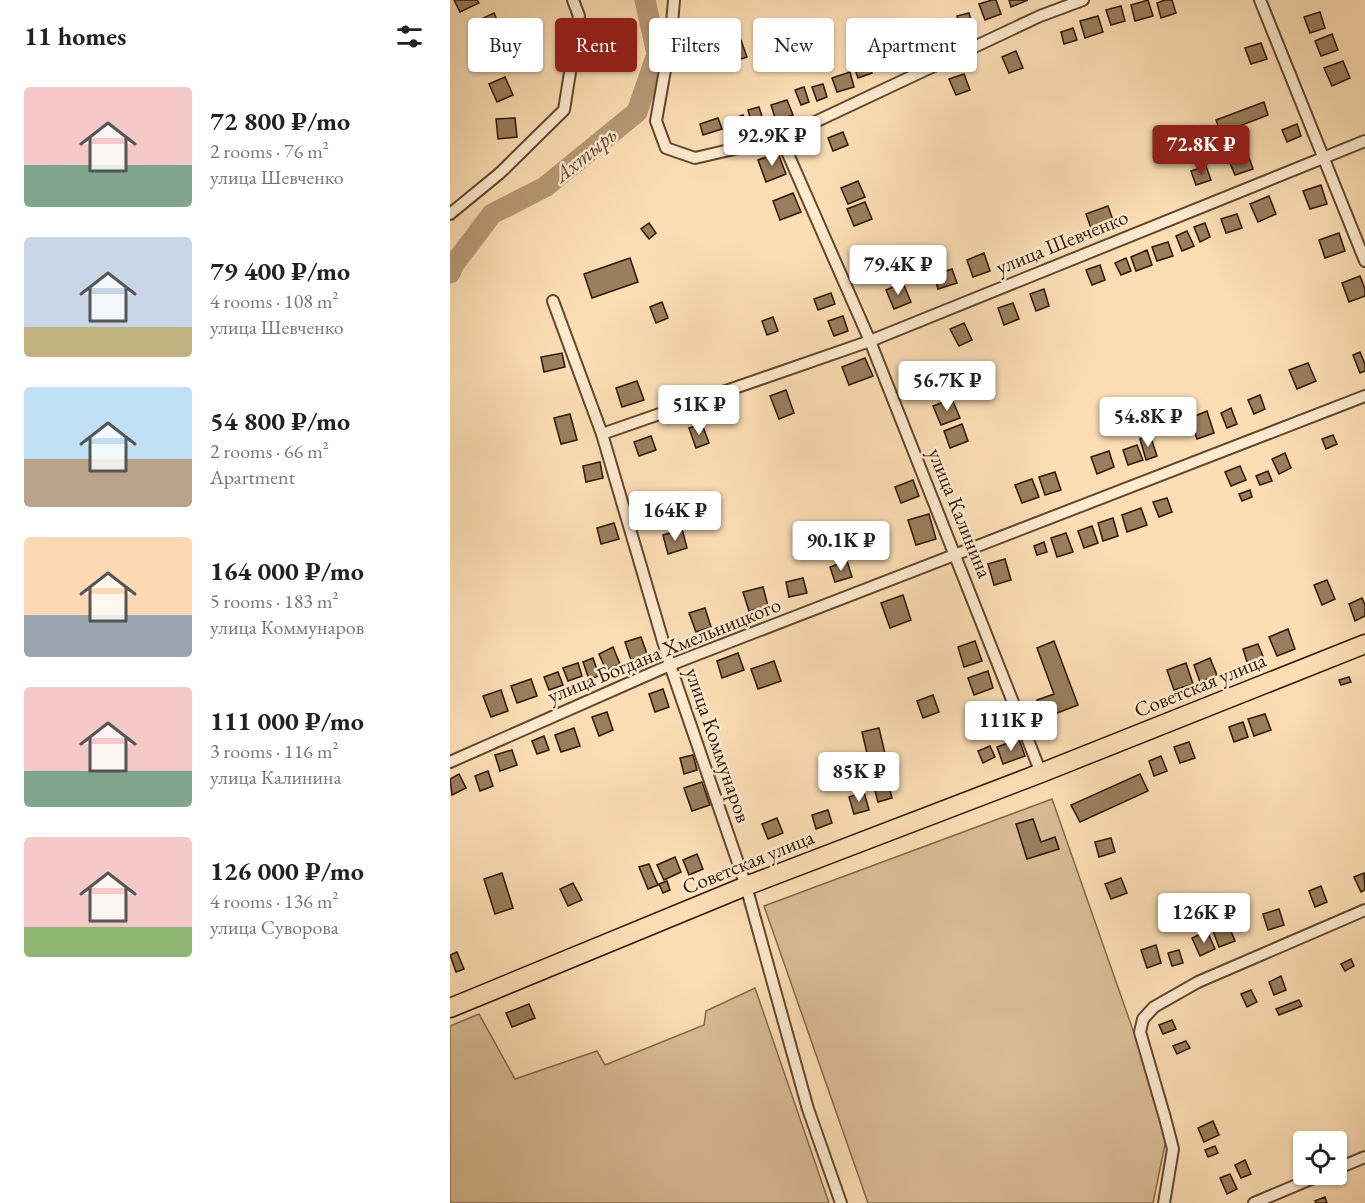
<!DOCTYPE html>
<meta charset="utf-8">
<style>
body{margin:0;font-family:"EB Garamond",serif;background:#f6f6f6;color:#222;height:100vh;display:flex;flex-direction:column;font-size:22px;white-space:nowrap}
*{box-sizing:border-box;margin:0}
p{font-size:20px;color:#767676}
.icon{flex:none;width:33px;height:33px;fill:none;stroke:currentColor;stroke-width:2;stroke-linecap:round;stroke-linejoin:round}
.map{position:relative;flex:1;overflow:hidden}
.details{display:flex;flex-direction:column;background:#fff;width:450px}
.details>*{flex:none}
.top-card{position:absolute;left:18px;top:18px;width:570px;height:54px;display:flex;gap:12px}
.buttons{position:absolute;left:843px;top:1131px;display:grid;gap:12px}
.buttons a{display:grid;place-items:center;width:54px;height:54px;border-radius:6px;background:#fff;box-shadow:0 2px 4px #0004;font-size:30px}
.price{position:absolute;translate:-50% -51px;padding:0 14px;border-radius:6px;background:#fff;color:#222;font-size:20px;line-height:39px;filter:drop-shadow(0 2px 3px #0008)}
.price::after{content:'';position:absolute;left:50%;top:36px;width:18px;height:14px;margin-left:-9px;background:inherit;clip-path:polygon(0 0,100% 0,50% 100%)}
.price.selected{background:#8f2418;color:#fff}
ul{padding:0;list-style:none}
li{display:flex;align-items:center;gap:18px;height:150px;padding:0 24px}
li span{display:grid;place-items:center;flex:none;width:168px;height:120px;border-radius:6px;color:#555}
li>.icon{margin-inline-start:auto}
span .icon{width:72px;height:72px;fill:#fffc;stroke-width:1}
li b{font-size:26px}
h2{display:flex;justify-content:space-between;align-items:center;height:72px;padding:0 24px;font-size:26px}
.chip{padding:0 21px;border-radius:6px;background:#fff;box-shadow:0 2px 4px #0004;font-size:21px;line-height:54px}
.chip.selected{background:#8f2418;color:#fff}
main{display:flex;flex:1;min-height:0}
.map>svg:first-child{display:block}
.green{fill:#d9bc96;stroke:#84694b;stroke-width:1.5}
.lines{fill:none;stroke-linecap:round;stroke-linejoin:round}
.river{stroke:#b79a77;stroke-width:21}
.building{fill:#9a7e5e;stroke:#301600;stroke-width:1.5}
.street-casing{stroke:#63482d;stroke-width:14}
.highway-casing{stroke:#301600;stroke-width:21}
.street{stroke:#fdeacf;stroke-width:10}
.highway{stroke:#fcdeb5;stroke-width:18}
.labels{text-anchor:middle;stroke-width:5;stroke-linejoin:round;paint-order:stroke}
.street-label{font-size:21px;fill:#301600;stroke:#fdeacf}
.water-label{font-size:22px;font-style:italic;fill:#664b30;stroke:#fdeacf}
</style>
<main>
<section class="details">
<h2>11 homes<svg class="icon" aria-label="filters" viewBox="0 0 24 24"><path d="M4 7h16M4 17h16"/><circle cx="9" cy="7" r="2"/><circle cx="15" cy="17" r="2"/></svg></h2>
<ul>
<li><span style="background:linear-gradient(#f6c9c9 65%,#7fa58c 0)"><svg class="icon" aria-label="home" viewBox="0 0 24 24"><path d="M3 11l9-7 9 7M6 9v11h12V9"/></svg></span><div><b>72 800 ₽/mo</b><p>2 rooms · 76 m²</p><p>улица Шевченко</p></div></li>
<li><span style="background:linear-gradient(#c9d6e8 75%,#c2b280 0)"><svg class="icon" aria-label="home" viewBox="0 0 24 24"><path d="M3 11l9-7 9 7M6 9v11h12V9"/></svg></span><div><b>79 400 ₽/mo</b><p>4 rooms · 108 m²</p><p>улица Шевченко</p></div></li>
<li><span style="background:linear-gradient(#bfe0f5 60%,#b9a48a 0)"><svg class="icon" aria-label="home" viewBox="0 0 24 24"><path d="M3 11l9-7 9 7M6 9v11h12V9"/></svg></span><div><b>54 800 ₽/mo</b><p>2 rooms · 66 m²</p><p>Apartment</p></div></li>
<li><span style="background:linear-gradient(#ffd9b3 65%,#9aa5b1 0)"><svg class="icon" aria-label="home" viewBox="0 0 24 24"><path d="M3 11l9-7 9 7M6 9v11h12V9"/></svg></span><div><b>164 000 ₽/mo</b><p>5 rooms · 183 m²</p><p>улица Коммунаров</p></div></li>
<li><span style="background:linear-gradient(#f6c9c9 70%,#7fa58c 0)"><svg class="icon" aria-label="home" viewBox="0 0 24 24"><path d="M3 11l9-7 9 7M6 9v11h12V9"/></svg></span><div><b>111 000 ₽/mo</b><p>3 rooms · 116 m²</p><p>улица Калинина</p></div></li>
<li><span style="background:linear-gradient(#f6c9c9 75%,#8fb573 0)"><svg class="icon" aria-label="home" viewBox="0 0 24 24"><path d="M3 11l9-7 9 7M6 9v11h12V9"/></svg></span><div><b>126 000 ₽/mo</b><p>4 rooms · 136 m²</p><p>улица Суворова</p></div></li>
</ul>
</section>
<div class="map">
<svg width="915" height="1203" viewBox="0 0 915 1203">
<rect width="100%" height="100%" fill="#fcdeb5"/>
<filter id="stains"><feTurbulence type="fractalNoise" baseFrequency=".00333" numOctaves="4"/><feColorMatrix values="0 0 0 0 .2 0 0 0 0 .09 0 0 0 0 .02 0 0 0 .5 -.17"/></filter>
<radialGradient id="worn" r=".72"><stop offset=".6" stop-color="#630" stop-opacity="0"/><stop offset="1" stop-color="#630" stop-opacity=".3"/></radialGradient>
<g class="green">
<polygon points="602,799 718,1130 703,1203 418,1203 314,906"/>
<polygon points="305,988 379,1203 0,1203 0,1026 29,1014 65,1079 147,1051 155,1065 254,1025 256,1011"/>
</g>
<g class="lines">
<polyline class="river" points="0,273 4,264 42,214 95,187 187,112 207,54 195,0"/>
</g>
<g class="building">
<polygon points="4,0 27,0 29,3 10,12"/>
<polygon points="542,0 546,0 551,14 535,20 529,4"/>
<polygon points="559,0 578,0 561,7"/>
<polygon points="698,0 703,16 685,21 681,5"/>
<polygon points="715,0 722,0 726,13 711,18 707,3"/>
<polygon points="671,6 675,21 661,25 656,10"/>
<polygon points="870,12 875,28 860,33 854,17"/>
<polygon points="44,13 52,31 35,39 27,21"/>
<polygon points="519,13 523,26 511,30 507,16"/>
<polygon points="648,16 653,32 635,38 630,21"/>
<polygon points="486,24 491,38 479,42 475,28"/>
<polygon points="623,28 627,40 614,44 611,32"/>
<polygon points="462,30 467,42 456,46 452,35"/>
<polygon points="288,32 297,57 282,62 273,37"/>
<polygon points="882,34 888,50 871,56 865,41"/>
<polygon points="54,37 60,51 40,60 34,45"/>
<polygon points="444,39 450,53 439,57 433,43"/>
<polygon points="811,43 817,59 801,64 795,48"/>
<polygon points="430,44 437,61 427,64 421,48"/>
<polygon points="566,51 573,68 559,73 552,57"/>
<polygon points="416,59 422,73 408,78 403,64"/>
<polygon points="893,61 900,78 882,86 874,68"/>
<polygon points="400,72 404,87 387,92 382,78"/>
<polygon points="514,74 520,90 506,95 499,79"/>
<polygon points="55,77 63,95 47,102 39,84"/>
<polygon points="373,84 377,97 367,101 362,87"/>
<polygon points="354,87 359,102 351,105 345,90"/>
<polygon points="337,100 343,115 326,121 321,105"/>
<polygon points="814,102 818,115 771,133 766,120"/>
<polygon points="309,107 313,120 302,124 298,110"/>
<polygon points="293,115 298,127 286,131 282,119"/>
<polygon points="65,118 67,137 48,139 46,119"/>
<polygon points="268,118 272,129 253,135 250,124"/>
<polygon points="847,124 851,136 837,142 832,130"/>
<polygon points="393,132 398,145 383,151 378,138"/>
<polygon points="797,152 803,169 785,175 778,159"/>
<polygon points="328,153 336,174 316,182 308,160"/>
<polygon points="756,166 761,180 746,185 741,171"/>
<polygon points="408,181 415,197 398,204 391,188"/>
<polygon points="871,185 877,204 860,209 853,191"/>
<polygon points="343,193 351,212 330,220 323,201"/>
<polygon points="819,196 826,214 808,222 800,204"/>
<polygon points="415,202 422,219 404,226 397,209"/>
<polygon points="658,206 664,223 642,231 636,214"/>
<polygon points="787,214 792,228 776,233 771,219"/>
<polygon points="199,223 206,233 199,239 191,229"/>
<polygon points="755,223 760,237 750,242 744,227"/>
<polygon points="737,231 744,246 732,251 726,236"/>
<polygon points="889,233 895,251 875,258 869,240"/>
<polygon points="718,242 723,256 707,261 702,247"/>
<polygon points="697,250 702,265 686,271 681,257"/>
<polygon points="534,253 540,271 523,277 517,260"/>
<polygon points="180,258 188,282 142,298 134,274"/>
<polygon points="676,258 681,271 671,275 665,263"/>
<polygon points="650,265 655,280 642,285 636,270"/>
<polygon points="502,269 507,283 488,289 484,275"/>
<polygon points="910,276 915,289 915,296 899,302 892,283"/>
<polygon points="453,283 461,302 444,309 436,290"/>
<polygon points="594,289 599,306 586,311 580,294"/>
<polygon points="381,293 385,304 368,310 364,299"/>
<polygon points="212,302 218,318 206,323 200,307"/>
<polygon points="563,303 569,319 554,325 548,308"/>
<polygon points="393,316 398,331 384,336 378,321"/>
<polygon points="323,317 328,331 317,335 312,321"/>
<polygon points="514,323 522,340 509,346 500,329"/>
<polygon points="910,352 915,364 915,371 910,373 903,355"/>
<polygon points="112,353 115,367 94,372 91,357"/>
<polygon points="415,358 423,376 399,385 392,367"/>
<polygon points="484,363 492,381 476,387 468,370"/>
<polygon points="858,363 866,381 847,389 839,370"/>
<polygon points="187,381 194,400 172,407 166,388"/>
<polygon points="336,390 344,413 329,419 320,396"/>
<polygon points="810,395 815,409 804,414 798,400"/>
<polygon points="502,399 510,418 491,425 483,406"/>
<polygon points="781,408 787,424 777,428 771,413"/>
<polygon points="757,411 764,433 747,439 740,418"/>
<polygon points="120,414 127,440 111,444 104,418"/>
<polygon points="252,424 259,443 246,448 239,428"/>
<polygon points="512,424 518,441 500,448 494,431"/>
<polygon points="700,435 707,456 696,460 690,439"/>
<polygon points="883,435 887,444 876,449 872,439"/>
<polygon points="201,436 206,450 189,456 184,442"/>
<polygon points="687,445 693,460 678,465 673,450"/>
<polygon points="659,451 664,467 647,474 641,457"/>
<polygon points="835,453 841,468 829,474 822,459"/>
<polygon points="150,462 153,478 136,482 133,466"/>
<polygon points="790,466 796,480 781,486 775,472"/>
<polygon points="818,471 822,481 810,485 806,476"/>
<polygon points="605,472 611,490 595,495 589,477"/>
<polygon points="582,479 589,497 572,503 565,485"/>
<polygon points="463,480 469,496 451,503 445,487"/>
<polygon points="800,490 802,497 792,501 789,494"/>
<polygon points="717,498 722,512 709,517 703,502"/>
<polygon points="691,508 697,525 677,532 672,515"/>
<polygon points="479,514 486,539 466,545 458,520"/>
<polygon points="663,518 668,536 653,541 648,523"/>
<polygon points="164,523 169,539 151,544 147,528"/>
<polygon points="642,526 648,543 634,548 628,531"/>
<polygon points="232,529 237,548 218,554 213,535"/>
<polygon points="616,533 623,552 607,557 601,538"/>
<polygon points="594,542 597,552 587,555 584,546"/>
<polygon points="555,559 561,580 544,585 538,564"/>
<polygon points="397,561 402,577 385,582 380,567"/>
<polygon points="353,578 357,593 339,597 336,582"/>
<polygon points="877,580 885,599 872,605 864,585"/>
<polygon points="313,587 318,606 299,611 293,592"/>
<polygon points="453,595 461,620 440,628 431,603"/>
<polygon points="912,598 915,605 915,616 905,621 899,604"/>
<polygon points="255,608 261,627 246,632 239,613"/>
<polygon points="838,629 845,649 827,656 819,637"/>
<polygon points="191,637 197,654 181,660 175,642"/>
<polygon points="525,641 532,661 514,667 508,647"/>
<polygon points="604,641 628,705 594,718 587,700 604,694 587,648"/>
<polygon points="808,644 814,659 798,665 793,649"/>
<polygon points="163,647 170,664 156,670 149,654"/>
<polygon points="288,653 294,670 272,678 267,661"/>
<polygon points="143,658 149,676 139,679 133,662"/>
<polygon points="760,658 767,675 750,682 744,665"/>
<polygon points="324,661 331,681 308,689 301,669"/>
<polygon points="128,663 132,676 118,681 113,668"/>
<polygon points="736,663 743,684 724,690 717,670"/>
<polygon points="538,671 543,688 524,695 518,678"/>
<polygon points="108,672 113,685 99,690 94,677"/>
<polygon points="899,677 901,682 891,685 889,680"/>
<polygon points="81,679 87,696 67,703 61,686"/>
<polygon points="213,689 219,707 205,712 199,694"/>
<polygon points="51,690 58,711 41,717 33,696"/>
<polygon points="483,695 489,712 473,718 467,701"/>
<polygon points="157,712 163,730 149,736 142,717"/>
<polygon points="815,714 821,730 804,736 798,719"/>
<polygon points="793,722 798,737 784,742 779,727"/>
<polygon points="124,728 130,746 111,752 105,735"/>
<polygon points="429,728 436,758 419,762 412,732"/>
<polygon points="94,736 99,750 87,754 82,741"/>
<polygon points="569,739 575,756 553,764 547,747"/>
<polygon points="739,742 745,758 730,763 724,747"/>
<polygon points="540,746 545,757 533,763 528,751"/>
<polygon points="62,750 67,765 50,771 45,755"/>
<polygon points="243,755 247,770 234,774 230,758"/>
<polygon points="711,756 717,771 704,776 699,761"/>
<polygon points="38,771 43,786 30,791 25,776"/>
<polygon points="9,774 16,788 2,795 0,779"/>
<polygon points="690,774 698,791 630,822 621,805"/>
<polygon points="252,782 260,805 242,811 234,788"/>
<polygon points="438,783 442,798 428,802 424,787"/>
<polygon points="414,792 419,810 404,814 399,797"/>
<polygon points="378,810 382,823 366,829 362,815"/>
<polygon points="327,818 333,833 318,839 312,824"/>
<polygon points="583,819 591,842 605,837 609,849 577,859 566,824"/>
<polygon points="661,838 665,852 649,857 645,842"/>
<polygon points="247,854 253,869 239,875 233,860"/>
<polygon points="225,857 231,872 214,880 207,865"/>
<polygon points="199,864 208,885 198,889 189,867"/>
<polygon points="52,873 63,908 45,914 34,879"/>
<polygon points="914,873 915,890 911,892 904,877"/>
<polygon points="671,878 677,893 661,899 655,884"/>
<polygon points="217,881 220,890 213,893 209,884"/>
<polygon points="123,883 132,900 118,906 110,889"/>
<polygon points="871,886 877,902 865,907 859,891"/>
<polygon points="829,909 834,925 818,930 813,914"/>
<polygon points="779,926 785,941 769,947 763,931"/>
<polygon points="757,931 765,949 750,956 742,938"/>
<polygon points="706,945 711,963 697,968 691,950"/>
<polygon points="729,950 733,963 722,966 718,953"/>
<polygon points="7,952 14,969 6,972 0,955"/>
<polygon points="901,959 904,966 895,971 891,964"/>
<polygon points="831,976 836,990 824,995 819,982"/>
<polygon points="801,990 807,1002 797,1007 791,994"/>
<polygon points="849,1000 852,1006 829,1015 826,1009"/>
<polygon points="79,1004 85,1018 62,1027 56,1013"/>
<polygon points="722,1020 726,1029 713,1034 709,1025"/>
<polygon points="736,1041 740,1048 727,1054 723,1046"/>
<polygon points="763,1121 769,1135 754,1142 748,1128"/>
<polygon points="854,1145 854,1162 852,1162 846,1148"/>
<polygon points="765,1146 768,1153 758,1157 755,1150"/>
<polygon points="795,1160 801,1174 791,1178 785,1165"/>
<polygon points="780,1174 787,1189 777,1194 770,1178"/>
<polygon points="875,1197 877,1203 866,1203 865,1201"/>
</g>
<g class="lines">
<g class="street-casing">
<g id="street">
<polyline points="224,0 221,36 206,121 216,148 245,158 331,138 590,16 633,0"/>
<polyline points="810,0 915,261"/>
<polyline points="331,138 420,341 591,773"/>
<polyline points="0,214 50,173 114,110 129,16 123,0"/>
<polyline points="103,301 152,434 220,665 296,886 358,1109 391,1203"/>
<polyline points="152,434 420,341 915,141"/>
<polyline points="0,762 220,665 915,396"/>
<polyline points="886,1169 915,1157"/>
<polyline points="714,1203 723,1149 715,1118 690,1032 693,1019 704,1007 748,982 915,910"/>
<polyline points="804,1203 873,1174"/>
</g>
</g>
<g class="highway-casing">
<polyline id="highway" points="0,1008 296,886 591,773 915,644"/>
</g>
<use href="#street" class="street"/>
<use href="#highway" class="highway"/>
</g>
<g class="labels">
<g class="street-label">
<text transform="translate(612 242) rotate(-22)" y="7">улица Шевченко</text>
<text transform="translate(510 513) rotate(68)" y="7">улица Калинина</text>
<text transform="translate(214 650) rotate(-22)" y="7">улица Богдана Хмельницкого</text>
<text transform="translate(750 685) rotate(-22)" y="7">Советская улица</text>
<text transform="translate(268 745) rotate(71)" y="7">улица Коммунаров</text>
<text transform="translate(298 862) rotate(-22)" y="7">Советская улица</text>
</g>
<g class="water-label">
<text transform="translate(135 154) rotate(-39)" y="8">Ахтырь</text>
</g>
</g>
<rect width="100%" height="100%" filter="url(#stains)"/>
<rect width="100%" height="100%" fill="url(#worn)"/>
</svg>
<div class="buttons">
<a><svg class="icon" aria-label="locate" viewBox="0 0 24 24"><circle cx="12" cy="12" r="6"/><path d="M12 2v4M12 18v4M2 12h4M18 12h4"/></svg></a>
</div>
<b class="price" style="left:322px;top:167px">92.9K ₽</b>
<b class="price selected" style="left:751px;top:176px">72.8K ₽</b>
<b class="price" style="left:448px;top:296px">79.4K ₽</b>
<b class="price" style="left:497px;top:412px">56.7K ₽</b>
<b class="price" style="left:249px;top:436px">51K ₽</b>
<b class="price" style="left:698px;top:448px">54.8K ₽</b>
<b class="price" style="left:225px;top:542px">164K ₽</b>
<b class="price" style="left:391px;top:572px">90.1K ₽</b>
<b class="price" style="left:561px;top:752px">111K ₽</b>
<b class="price" style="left:409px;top:803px">85K ₽</b>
<b class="price" style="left:754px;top:944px">126K ₽</b>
<div class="top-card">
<a class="chip">Buy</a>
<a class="chip selected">Rent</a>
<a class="chip">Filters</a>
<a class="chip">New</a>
<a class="chip">Apartment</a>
</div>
</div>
</main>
